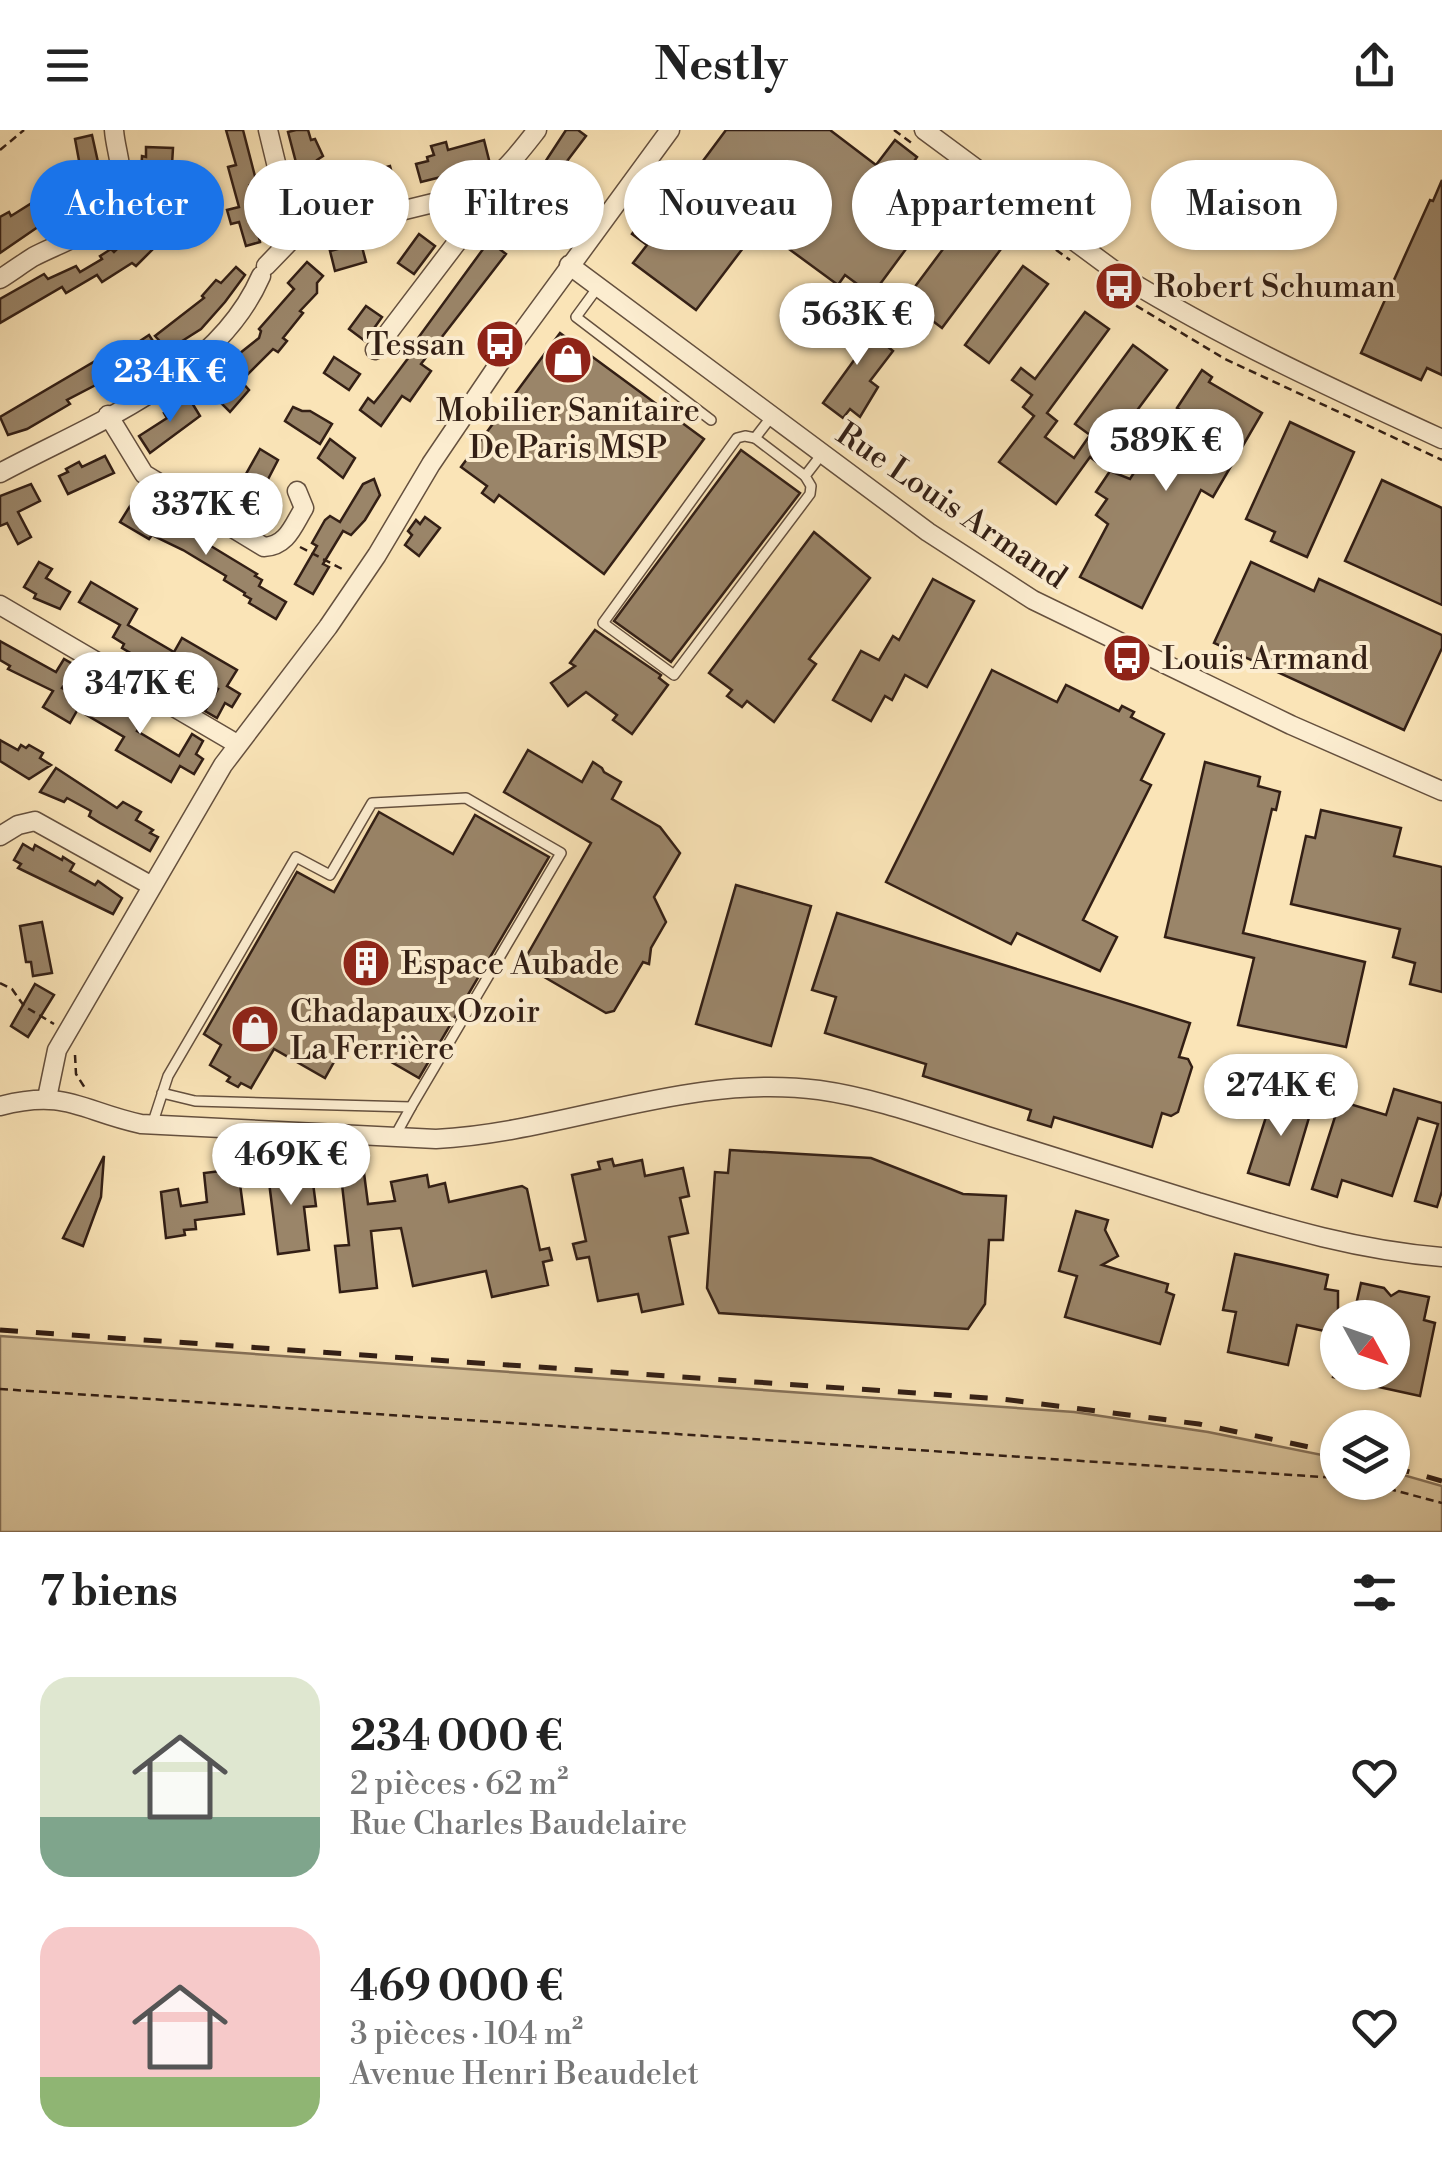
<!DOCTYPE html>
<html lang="fr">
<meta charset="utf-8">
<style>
body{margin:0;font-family:"Libre Bodoni",serif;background:#f6f6f6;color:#222;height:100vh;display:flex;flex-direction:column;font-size:38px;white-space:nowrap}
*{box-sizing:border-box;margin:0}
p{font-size:32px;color:#767676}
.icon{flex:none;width:55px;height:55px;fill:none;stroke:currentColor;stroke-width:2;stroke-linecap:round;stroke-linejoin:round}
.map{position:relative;height:1402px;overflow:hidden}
.sheet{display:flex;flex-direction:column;background:#fff;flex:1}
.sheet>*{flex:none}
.top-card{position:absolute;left:30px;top:30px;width:1382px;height:90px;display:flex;gap:20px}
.needle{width:65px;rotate:130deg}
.controls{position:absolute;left:1320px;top:1170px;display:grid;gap:20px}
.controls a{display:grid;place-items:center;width:90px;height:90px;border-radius:50%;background:#fff;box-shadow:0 2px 8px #0004;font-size:50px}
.price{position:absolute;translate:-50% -85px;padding:0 22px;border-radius:35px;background:#fff;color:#222;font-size:32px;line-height:65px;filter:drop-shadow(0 2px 5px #0008)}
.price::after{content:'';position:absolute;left:50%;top:60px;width:30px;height:22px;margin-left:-15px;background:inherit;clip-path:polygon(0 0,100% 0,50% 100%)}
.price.current{background:#1a73e8;color:#fff}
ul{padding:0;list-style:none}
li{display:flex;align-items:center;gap:30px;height:250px;padding:0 40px}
li span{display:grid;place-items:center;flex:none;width:280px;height:200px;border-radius:30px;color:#555}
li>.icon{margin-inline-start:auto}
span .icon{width:120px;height:120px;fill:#fffc;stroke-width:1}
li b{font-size:42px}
h2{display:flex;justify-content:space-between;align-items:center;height:120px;padding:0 40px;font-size:42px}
.pill{padding:0 35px;border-radius:45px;background:#fff;box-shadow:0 2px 8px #0004;font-size:35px;line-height:90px}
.pill.current{background:#1a73e8;color:#fff}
header{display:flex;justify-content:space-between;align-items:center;height:130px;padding:0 40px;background:#fff;font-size:45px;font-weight:700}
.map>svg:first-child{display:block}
.green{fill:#d8c39b;stroke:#867158;stroke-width:2.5}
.building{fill:#9a8569;stroke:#331f15;stroke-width:2.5}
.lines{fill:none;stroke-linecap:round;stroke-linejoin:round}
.service-casing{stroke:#65503e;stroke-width:12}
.minor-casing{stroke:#65503e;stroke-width:21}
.path{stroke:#331f15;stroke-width:2.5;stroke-dasharray:8 5;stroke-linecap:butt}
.service{stroke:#fcedd0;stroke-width:9}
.minor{stroke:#fcedd0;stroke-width:18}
.rail{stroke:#331f15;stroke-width:5;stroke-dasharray:18 18;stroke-linecap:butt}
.labels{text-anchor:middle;stroke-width:8;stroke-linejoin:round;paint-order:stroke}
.poi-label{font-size:32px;fill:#331f15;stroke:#fcedd0;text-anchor:start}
.street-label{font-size:32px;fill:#331f15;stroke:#fcedd0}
</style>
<header><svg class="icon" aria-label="menu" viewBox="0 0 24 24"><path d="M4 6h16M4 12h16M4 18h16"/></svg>Nestly<svg class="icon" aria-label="share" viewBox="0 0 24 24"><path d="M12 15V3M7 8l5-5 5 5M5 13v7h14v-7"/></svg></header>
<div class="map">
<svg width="1442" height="1402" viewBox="0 0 1442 1402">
<rect width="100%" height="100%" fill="#fae4b7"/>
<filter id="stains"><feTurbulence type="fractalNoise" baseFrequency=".002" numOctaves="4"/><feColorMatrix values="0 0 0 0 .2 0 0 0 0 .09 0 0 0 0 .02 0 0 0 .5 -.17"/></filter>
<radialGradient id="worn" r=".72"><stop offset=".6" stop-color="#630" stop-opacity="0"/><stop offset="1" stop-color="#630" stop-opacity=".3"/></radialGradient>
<polygon class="green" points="0,1206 1074,1282 1208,1302 1337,1328 1338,1352 1392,1352 1393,1342 1442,1356 1442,1402 0,1402"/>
<g class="building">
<polygon points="226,0 243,0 257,54 250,55 265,97 257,99 260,112 246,116 239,92 231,94 227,80 239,77 228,37 236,35"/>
<polygon points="296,0 308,0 311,10 315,9 323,26 317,30 328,72 308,78 288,2"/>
<polygon points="566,0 578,0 586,6 558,43 562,45 546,67 530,55"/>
<polygon points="726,0 830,0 876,35 895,10 917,27 904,46 940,73 872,165 845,145 838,155 759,97 696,180 633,133 647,115 632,104 674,47 685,55"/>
<polygon points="92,5 98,32 80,36 75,9"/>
<polygon points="484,10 490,34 442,50 441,47 421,52 416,34 428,31 427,27 434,25 431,16 446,12 448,20"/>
<polygon points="146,17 173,18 171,51 168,51 159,86 140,81 147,45 141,45 142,26 146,27"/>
<polygon points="390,36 397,62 359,70 352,46"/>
<polygon points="70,49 83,66 0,123 0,87 9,82 11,86"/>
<polygon points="1442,50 1442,245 1427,238 1421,250 1361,223 1430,70 1433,71"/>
<polygon points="507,67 523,79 504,104 489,92"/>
<polygon points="964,91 1001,119 942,198 905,170"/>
<polygon points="141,96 158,114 136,136 132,133 102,152 97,145 66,163 62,157 0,193 0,169 44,144 48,149 76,136 80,142 102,129 100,126 111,119 114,122"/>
<polygon points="419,104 435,116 414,144 398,133"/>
<polygon points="489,111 506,124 421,234 431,241 410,271 402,266 381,296 360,280 368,268 374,273 382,263 421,211 418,208"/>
<polygon points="361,113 366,132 335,141 330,121"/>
<polygon points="307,132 323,146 317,153 317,163 300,181 303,183 283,208 287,211 278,222 273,219 241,251 249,260 230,282 210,262 229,240 225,235 259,208 261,201 259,199 294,159 288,153"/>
<polygon points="1023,136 1048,154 989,233 965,215"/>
<polygon points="236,137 245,145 225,172 201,199 168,220 155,206 204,168 202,166 216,150 221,153"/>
<polygon points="366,176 382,187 365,211 349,199"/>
<polygon points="846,182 893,221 870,251 878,257 860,287 850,279 843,288 823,273 860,222 832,201"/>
<polygon points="1085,182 1109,199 1047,283 1057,291 1045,307 1074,328 1090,305 1075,294 1133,215 1167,240 1098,333 1090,327 1056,374 999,332 1034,286 1023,277 1032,265 1012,250 1021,238 1035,249"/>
<polygon points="560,203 704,309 604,444 499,365 494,372 482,363 487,356 461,337"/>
<polygon points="149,205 160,222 129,243 131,245 118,253 113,246 67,270 70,274 27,299 8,305 0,287 97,230 101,237"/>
<polygon points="334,227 360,244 349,260 324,243"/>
<polygon points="1202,240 1212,247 1209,252 1262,283 1213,367 1201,360 1142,478 1080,447 1108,394 1096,385 1107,369 1096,362 1110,341 1130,349 1153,313 1180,331 1202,294 1177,278"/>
<polygon points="189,268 200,286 150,323 139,306 167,288 164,283"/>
<polygon points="293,277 302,281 310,281 332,294 320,314 285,291"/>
<polygon points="1290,292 1354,322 1307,427 1271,411 1275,402 1246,389"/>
<polygon points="330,309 355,328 343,348 318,328"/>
<polygon points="260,319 278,330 248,388 228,376"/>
<polygon points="741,320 800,363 671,532 614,491"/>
<polygon points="105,326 114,343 68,364 59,346 68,342 66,339 79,332 82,337"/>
<polygon points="374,349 380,365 365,390 351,405 343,401 323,434 329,437 313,464 295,454 317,416 312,413 325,390 330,386 340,392 363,354"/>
<polygon points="1382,350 1442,378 1442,475 1345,431"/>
<polygon points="31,354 40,371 18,382 31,407 18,414 7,393 0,396 0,366"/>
<polygon points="130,376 166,392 168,390 257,444 255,446 262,450 259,456 286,472 276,489 249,473 251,469 244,465 245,463 224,450 226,446 183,420 152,405 149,409 120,392"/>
<polygon points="425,387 440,398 419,426 405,415 412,405 408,401 416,390 420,394"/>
<polygon points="814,402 870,448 809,529 816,534 774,592 747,571 742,577 727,566 732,560 709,543"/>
<polygon points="39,432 52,439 46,448 70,462 60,479 34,468 36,464 24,457"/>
<polygon points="1251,432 1314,461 1319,449 1442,505 1442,518 1404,600 1214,513"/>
<polygon points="933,449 974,471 927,557 905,545 892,570 885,566 871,591 833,570 861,521 879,530 893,506 899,510"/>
<polygon points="91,452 137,479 128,495 174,522 182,508 237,540 227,556 240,564 232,577 225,573 217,588 205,581 218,559 176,535 163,556 150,549 156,538 122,518 124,514 113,507 120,495 79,472"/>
<polygon points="595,500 661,545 659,548 668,555 632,604 613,590 617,585 586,562 568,576 551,553 575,536 570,533"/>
<polygon points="0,511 56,542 64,529 76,536 62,558 83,570 70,593 43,577 53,561 8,539 10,536 0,530"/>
<polygon points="992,540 1057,572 1066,555 1119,581 1122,576 1134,582 1131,587 1164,604 1141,650 1151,655 1083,790 1117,807 1100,841 1017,803 1011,814 886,752"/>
<polygon points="97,560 131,581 137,572 149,579 137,601 179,626 192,604 203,611 196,624 203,629 194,644 180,636 171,652 116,620 124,607 78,580 89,561 95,564"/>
<polygon points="0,610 18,620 21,615 26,618 29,615 43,623 40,628 51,635 29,649 0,631"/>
<polygon points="528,620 582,652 593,632 602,638 604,642 621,652 612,669 660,697 680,723 654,767 666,792 651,818 649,834 643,832 614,881 606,883 522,834 591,713 504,662"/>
<polygon points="1205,632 1260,647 1258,656 1280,662 1276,680 1272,679 1243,803 1365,832 1346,917 1238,895 1254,828 1165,807"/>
<polygon points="56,638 117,678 123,672 141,682 136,690 153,700 150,703 158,707 150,721 100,693 89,686 91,681 67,668 64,672 40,662"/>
<polygon points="1321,680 1401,698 1394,726 1442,737 1442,862 1410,854 1415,833 1393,827 1400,799 1291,774 1306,706 1315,708"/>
<polygon points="379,682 453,724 475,685 549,727 419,948 348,907 325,948 274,919 251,958 241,953 238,957 227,951 230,947 210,935 221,915 204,904 297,742 334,762"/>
<polygon points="23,714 33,720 35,715 62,730 63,727 74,734 70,741 95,755 98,751 122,768 113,784 18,738 21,734 14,730"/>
<polygon points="736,755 811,776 771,916 696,894"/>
<polygon points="837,783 1190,893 1179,927 1188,929 1192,937 1178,982 1171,986 1162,983 1152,1017 1054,987 1051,997 1028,990 1031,980 923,946 926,934 825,903 836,867 812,860"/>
<polygon points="42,792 52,843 33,846 31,832 26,832 20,796"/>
<polygon points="35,854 54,865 28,907 11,896"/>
<polygon points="1394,959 1442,973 1442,1061 1437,1077 1415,1071 1438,994 1418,988 1392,1066 1342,1050 1337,1067 1312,1059 1340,971 1386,985"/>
<polygon points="1274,962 1313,974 1289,1055 1248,1043"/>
<polygon points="730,1020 871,1028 963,1064 1006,1066 1003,1110 989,1110 985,1174 968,1199 719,1183 707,1158 715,1042 728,1043"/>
<polygon points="104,1026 101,1067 83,1116 63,1108"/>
<polygon points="612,1029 614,1036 642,1030 645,1046 683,1038 689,1066 680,1068 688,1103 669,1107 683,1174 642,1182 638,1164 598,1171 589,1127 577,1129 573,1114 586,1111 572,1045 600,1039 598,1032"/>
<polygon points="311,1038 316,1076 304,1077 309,1120 278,1124 268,1044"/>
<polygon points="238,1039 244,1084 195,1090 196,1099 184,1100 185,1105 166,1108 161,1062 178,1059 181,1076 207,1072 204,1043"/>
<polygon points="356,1040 356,1044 364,1043 368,1074 395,1071 391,1052 427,1045 429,1057 445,1053 449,1072 522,1056 527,1059 540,1120 549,1118 552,1130 543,1132 548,1155 492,1167 486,1141 413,1156 401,1098 371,1101 377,1158 340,1162 335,1116 349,1115 341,1046 342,1041"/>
<polygon points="1076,1081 1108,1090 1105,1100 1118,1126 1102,1135 1168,1154 1166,1162 1174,1165 1160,1214 1065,1187 1077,1146 1059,1141"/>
<polygon points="1235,1124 1328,1145 1325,1159 1338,1161 1338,1204 1297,1195 1288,1235 1228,1222 1236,1182 1223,1180"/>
<polygon points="1361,1153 1384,1158 1391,1166 1399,1161 1429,1167 1424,1190 1435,1193 1420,1266 1333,1247 1334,1242 1392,1242 1392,1188 1353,1188"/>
</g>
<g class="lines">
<g class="service-casing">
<g id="service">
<polyline points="598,157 576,187 711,290"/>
<polyline points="772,286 755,308 745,306 737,308 603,493 674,545 810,364 811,356 805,346 822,324"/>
<polyline points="755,308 805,346"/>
<polyline points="152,995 168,946 296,727 330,745 372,673 466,668 561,723 411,977 195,971 162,963"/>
<polyline points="395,1006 411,977"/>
</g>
</g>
<g class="minor-casing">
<g id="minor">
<path d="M268 0 294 107 466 65C499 50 516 27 537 0"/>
<path d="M924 0 1123 147C1226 210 1333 259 1442 309"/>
<polyline points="569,135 928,402 1033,470 1291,595 1442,661"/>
<polyline points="266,136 294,107"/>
<path d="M0 149C11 142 22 134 33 127 67 109 121 96 121 47 121 32 115 15 114 0"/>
<polyline points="375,220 464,103 468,84 466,65"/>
<path d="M108 285 144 344 264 417C287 416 293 396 304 378L297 361"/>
<path d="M0 343C93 293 216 249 261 146"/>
<polyline points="0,475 237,614"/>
<polyline points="0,706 18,695 35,691 152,756"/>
<polyline points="47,968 57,920 223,635 328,497 377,425 431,334 498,235 670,0"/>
<path d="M0 976C67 959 81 981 141 994L436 1009C565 1002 687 943 819 960 876 968 932 989 987 1006 1058 1028 1128 1050 1198 1072 1281 1097 1355 1120 1442 1127"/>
</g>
</g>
<g class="path">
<polyline points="894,0 913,14"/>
<polyline points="0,20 24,0"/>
<polyline points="951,43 1070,130"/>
<polyline points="511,57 573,103"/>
<polyline points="1125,169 1225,229 1442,330"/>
<polyline points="300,417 346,441"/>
<polyline points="0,853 12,859 24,876 54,894"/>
<polyline points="75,925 76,944 85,958"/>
<polyline points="0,1259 1338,1348"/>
<polyline points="1363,1352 1442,1373"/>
</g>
<use href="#service" class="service"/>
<use href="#minor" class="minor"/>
<g class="rail">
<polyline points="0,1200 1002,1269 1199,1294 1338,1323"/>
<polyline points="1392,1337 1442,1351"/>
</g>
</g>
<defs>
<g id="bus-disc" transform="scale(2.5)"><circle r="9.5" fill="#8f2418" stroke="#fcedd0"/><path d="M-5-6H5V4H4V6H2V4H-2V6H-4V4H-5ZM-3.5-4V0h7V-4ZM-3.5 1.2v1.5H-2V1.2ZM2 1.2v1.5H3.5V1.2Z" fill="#fff"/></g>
<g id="shop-disc" transform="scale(2.5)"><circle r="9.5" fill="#8f2418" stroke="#fcedd0"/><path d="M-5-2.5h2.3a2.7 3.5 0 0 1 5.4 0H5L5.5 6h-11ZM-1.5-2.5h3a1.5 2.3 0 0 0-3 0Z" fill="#fff"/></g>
<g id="building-disc" transform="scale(2.5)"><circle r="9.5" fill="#8f2418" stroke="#fcedd0"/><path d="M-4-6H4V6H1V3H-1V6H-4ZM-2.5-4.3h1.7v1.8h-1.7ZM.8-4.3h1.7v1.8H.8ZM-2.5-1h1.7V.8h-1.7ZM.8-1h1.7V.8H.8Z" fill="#fff"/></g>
</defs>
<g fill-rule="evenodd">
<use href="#bus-disc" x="1119" y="156"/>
<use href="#bus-disc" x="500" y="214"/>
<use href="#shop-disc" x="568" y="230"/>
<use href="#bus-disc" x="1127" y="528"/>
<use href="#building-disc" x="366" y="833"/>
<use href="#shop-disc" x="255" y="899"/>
</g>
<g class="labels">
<g class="poi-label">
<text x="1154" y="167">Robert Schuman</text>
<text x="465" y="225" text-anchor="end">Tessan</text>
<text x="568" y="291" text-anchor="middle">Mobilier Sanitaire<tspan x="568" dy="37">De Paris MSP</tspan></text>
<text x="1162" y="539">Louis Armand</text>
<text x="401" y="844">Espace Aubade</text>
<text x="290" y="892">Chadapaux Ozoir<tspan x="290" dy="37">La Ferrière</tspan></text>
</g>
<g class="street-label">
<text transform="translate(952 375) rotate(34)" y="11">Rue Louis Armand</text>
</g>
</g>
<rect width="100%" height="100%" filter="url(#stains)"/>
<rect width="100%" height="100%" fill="url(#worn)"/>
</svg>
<div class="controls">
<a><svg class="needle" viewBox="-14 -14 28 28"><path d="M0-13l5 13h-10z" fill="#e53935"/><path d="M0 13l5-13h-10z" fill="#767676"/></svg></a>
<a><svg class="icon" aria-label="layers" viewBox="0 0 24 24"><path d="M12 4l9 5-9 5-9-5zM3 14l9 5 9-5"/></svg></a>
</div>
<b class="price" style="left:857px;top:238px">563K €</b>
<b class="price current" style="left:170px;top:295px">234K €</b>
<b class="price" style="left:1166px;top:364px">589K €</b>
<b class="price" style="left:206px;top:428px">337K €</b>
<b class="price" style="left:140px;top:607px">347K €</b>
<b class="price" style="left:1281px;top:1009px">274K €</b>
<b class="price" style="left:291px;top:1078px">469K €</b>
<div class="top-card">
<a class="pill current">Acheter</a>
<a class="pill">Louer</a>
<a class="pill">Filtres</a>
<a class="pill">Nouveau</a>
<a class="pill">Appartement</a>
<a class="pill">Maison</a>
</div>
</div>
<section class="sheet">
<h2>7 biens<svg class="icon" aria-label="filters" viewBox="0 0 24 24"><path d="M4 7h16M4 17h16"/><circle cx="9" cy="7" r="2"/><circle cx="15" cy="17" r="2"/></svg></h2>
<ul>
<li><span style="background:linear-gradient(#dfe7d0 70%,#7fa58c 0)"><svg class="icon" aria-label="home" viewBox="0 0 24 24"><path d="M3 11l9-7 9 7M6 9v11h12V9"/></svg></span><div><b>234 000 €</b><p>2 pièces · 62 m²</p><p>Rue Charles Baudelaire</p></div><svg class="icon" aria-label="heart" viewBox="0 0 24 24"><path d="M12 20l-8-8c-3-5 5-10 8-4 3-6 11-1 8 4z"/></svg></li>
<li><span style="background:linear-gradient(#f6c9c9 75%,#8fb573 0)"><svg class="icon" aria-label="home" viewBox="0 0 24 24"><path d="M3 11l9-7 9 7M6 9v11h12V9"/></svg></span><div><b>469 000 €</b><p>3 pièces · 104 m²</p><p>Avenue Henri Beaudelet</p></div><svg class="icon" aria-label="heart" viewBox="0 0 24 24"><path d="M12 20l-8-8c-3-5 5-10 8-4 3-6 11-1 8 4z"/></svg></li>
</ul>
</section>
